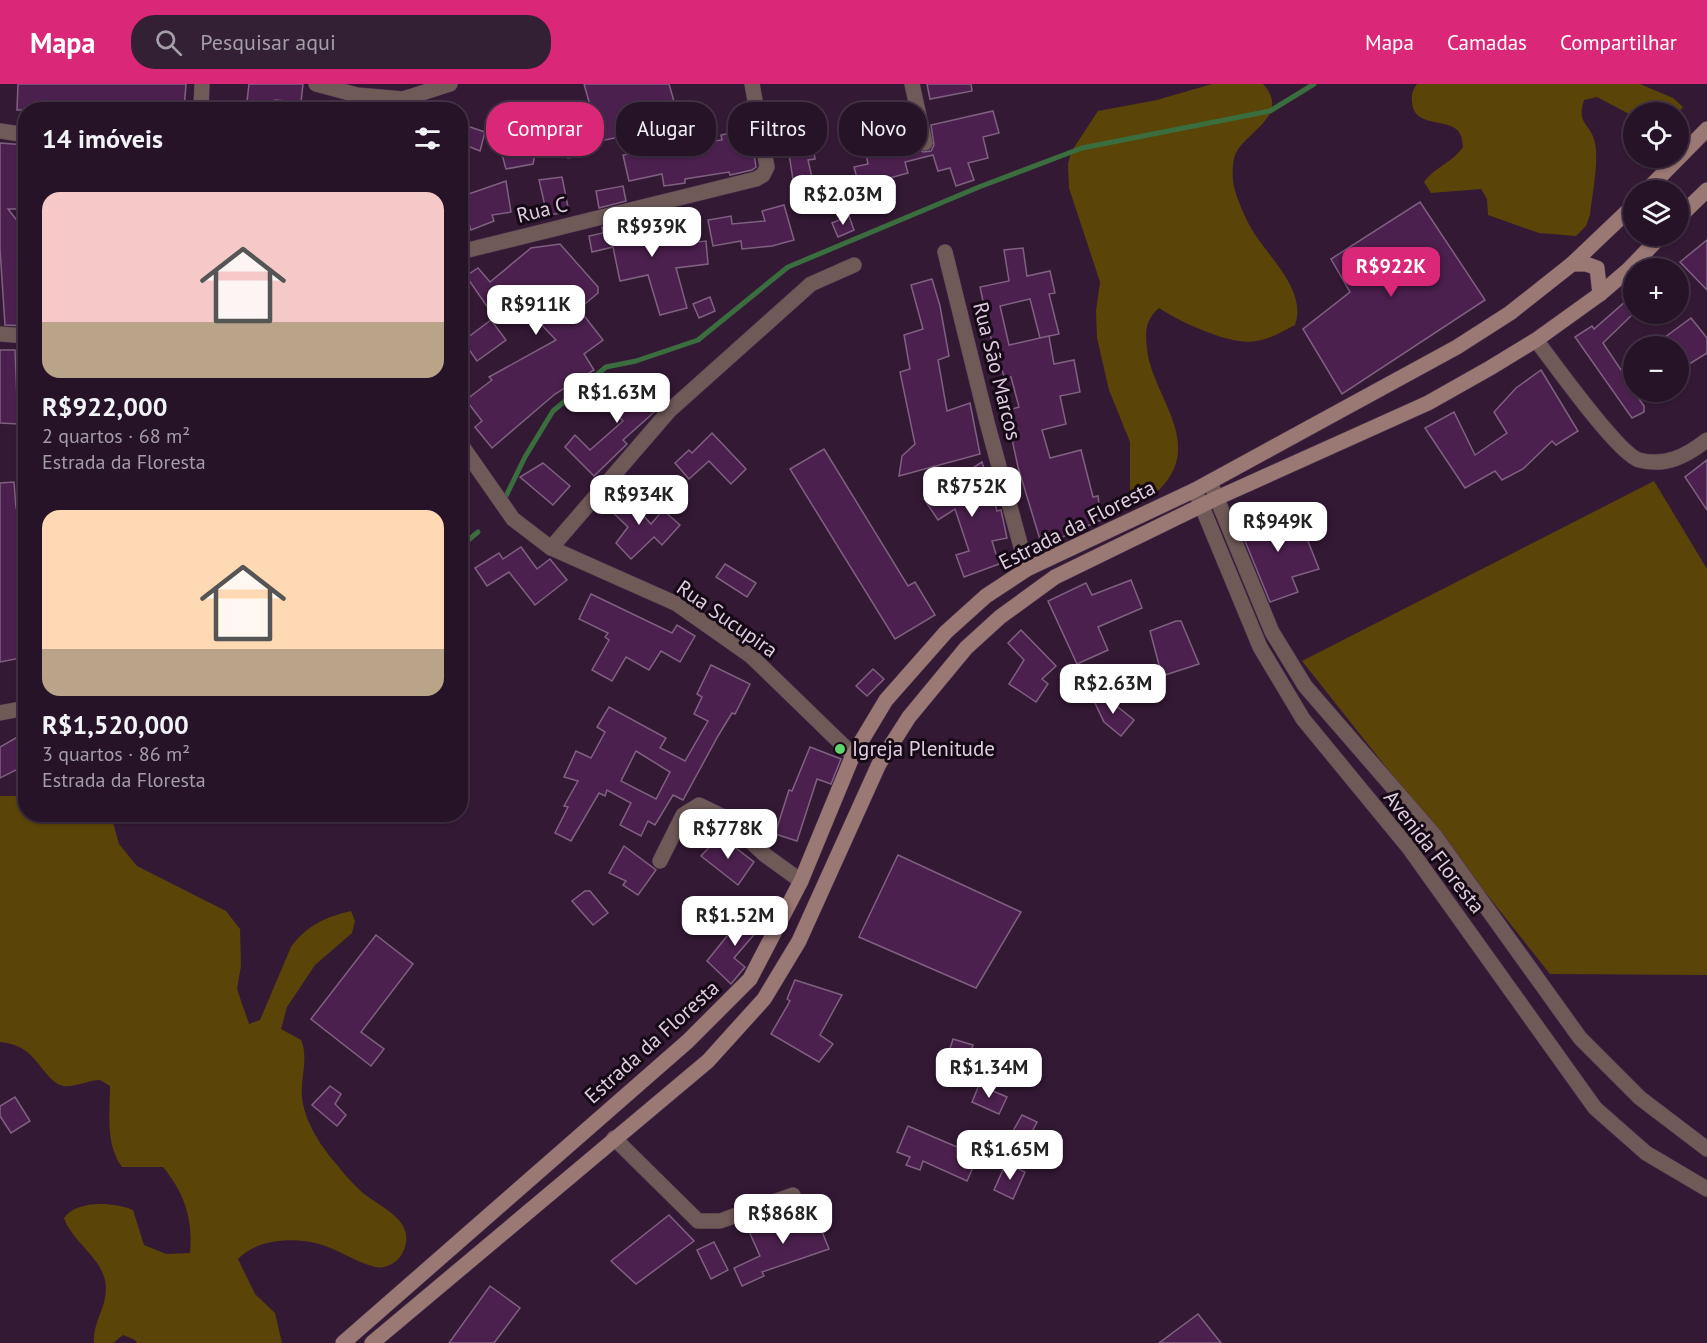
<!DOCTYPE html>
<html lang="pt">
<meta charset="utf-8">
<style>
body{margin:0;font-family:"PT Sans",sans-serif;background:#332034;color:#f1f3f6;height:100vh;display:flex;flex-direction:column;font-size:22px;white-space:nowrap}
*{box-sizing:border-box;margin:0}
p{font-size:20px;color:#a49ea8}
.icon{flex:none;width:33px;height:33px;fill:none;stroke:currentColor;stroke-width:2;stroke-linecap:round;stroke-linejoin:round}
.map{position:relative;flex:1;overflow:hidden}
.side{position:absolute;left:18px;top:18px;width:450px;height:720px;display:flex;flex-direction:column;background:#271328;border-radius:24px;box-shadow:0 2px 4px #0004,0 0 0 2px #433245}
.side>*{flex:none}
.top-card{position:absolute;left:486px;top:18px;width:570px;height:54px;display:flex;gap:12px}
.fabs{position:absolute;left:1623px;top:18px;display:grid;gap:12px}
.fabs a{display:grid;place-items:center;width:66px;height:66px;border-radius:50%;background:#271328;box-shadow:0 2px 4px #0004,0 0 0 2px #433245;font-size:30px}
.price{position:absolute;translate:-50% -51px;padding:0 14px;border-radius:12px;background:#fff;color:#222;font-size:20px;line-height:39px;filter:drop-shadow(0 2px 3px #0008)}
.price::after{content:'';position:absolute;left:50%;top:36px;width:18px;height:14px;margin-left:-9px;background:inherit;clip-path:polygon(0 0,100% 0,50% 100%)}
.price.active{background:#db2777;color:#fff}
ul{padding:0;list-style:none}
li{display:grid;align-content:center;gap:12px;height:318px;padding:0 24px}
li span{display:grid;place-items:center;height:186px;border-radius:18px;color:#555}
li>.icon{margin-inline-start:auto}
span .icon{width:108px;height:108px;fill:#fffc;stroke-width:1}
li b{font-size:26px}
h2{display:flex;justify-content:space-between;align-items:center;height:72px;padding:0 24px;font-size:26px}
.pill{padding:0 21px;border-radius:24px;background:#271328;box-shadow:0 2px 4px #0004,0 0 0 2px #433245;font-size:21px;line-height:54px}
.pill.active{background:#db2777;color:#fff}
header{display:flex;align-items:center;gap:36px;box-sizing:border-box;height:84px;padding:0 30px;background:#db2777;color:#fff}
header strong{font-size:28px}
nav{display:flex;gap:33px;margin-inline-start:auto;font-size:21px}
.search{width:420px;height:54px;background:#332034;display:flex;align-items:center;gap:15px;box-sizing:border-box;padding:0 21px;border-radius:24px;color:#a49ea8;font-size:22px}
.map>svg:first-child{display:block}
.green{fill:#5b4407}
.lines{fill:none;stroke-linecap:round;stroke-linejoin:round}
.stream{stroke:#3a6e3e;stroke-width:5}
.building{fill:#4b204e;stroke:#7f6080;stroke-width:1.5;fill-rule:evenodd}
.minor-casing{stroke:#4f3650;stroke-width:16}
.tertiary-casing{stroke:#4f3650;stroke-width:16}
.secondary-casing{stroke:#4f3650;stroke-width:16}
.minor{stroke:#6f5a58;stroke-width:15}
.tertiary{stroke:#6f5a58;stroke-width:15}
.secondary{stroke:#9a7874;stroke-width:15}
.poi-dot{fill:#5fd56b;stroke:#150915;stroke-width:2}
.labels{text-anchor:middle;stroke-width:6;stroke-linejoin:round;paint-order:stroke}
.street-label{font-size:21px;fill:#dfcddf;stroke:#150915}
.poi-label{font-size:21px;fill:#dfcddf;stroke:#150915;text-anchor:start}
</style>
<header>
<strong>Mapa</strong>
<div class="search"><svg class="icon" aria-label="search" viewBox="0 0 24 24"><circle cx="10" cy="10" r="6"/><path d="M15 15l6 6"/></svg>Pesquisar aqui</div>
<nav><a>Mapa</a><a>Camadas</a><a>Compartilhar</a></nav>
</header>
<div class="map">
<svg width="1707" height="1259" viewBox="0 0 1707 1259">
<rect width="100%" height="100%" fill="#341935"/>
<g class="green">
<path d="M1212 0H1263C1292 32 1244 48 1235 71 1232 80 1232 94 1234 103 1238 118 1246 136 1254 149 1271 176 1307 207 1295 241 1284 247 1270 255 1256 257 1231 262 1180 238 1159 224 1145 236 1145 248 1147 265 1152 313 1207 360 1158 407 1149 416 1140 415 1130 409V358L1109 306 1097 254 1096 227 1100 198 1069 104 1068 80 1071 68 1098 27 1157 16Z"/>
<path d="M1417 0H1640L1673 14 1683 23 1678 29 1634 28 1633 32 1597 13 1584 16C1576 42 1591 38 1595 59 1599 78 1592 111 1590 131L1586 142 1576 152 1539 149 1488 131 1487 115 1481 105 1431 109 1424 98C1435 83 1453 78 1463 63 1462 54 1461 47 1453 43 1438 36 1413 40 1412 18 1411 11 1413 5 1417 0Z"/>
<polygon points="1654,397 1707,485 1707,891 1550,890 1302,577"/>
<path d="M25 708 26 730 111 731 119 760 137 782 226 827 240 845 241 882 237 905 249 940 260 936 291 863C307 841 326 833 351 827L355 837 352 849 315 881 287 923 281 945 301 956C309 975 300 994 302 1014 305 1039 322 1064 338 1082 345 1091 354 1101 363 1109 383 1125 419 1138 402 1170 397 1179 385 1185 375 1183 355 1178 338 1165 319 1160 293 1153 257 1155 238 1175L255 1210 275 1229 282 1259H137L135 1256 123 1251 113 1259H94C92 1241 106 1224 106 1205 106 1175 73 1160 64 1134 77 1116 113 1118 133 1126L144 1161 166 1170 190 1169C193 1135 185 1110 163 1083H122C105 1060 110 1029 110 1002L100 996C88 996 74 1004 63 1002 40 995 39 961 0 958V712H21Z"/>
</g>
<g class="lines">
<g class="stream">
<polyline points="506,412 525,373 553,327 606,283 636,277 698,256 788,183 979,103 1082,64 1270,27 1314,0"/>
<polyline points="460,463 478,448"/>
</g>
</g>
<g class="building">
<polygon points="18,0 186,0 184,26 17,26"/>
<polygon points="249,0 303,0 301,18 275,16 274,26 246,26"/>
<polygon points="584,0 669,0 678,31 617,41 620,53 600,57"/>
<polygon points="927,0 971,0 972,7 930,15"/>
<polygon points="866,21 866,25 872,24 876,48 887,46 889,54 913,49 916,62 923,68 931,67 934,61 931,41 993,27 999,49 983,53 988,74 968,79 974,96 956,102 950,84 938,87 933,71 905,78 908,89 886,95 891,106 842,123 837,108 859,101 854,83 868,80 860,41 855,42 853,23"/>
<polygon points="814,30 818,51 812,52 815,75 808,76 813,98 794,102 787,57 773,59 769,40 772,38"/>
<polygon points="543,32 533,80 506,85 493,38"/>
<polygon points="464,41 485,48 480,67 460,59"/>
<polygon points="750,45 756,83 752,86 730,91 729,88 685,95 685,99 664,102 662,90 629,97 623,71 722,56 721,51"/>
<polygon points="583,48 587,71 568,74 565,51"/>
<polygon points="0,59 26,61 26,125 8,125 26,148 26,242 5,241 0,165"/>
<polygon points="562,93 569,128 547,131 539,96"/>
<polygon points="506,97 511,128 492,131 494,137 471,146 460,113"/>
<polygon points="623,102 626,117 599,124 596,107"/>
<polygon points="1420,118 1485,216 1342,310 1303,245 1350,208 1331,175"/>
<polygon points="784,121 794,156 772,162 742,165 741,157 713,162 708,136 731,132 732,140 765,137 762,127"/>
<polygon points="849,132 854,146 838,153 832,139"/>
<polygon points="630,136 631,143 634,143 658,137 660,148 678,145 680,160 706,157 708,180 676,184 687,224 660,231 648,191 620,197 613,163 592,168 589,152 603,149 602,143"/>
<polygon points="1707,156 1707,206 1680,178"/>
<polygon points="560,160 598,203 598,209 579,225 603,256 584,270 594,286 555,310 492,364 475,343 482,337 466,316 492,296 489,293 556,256 518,216 495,234 466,192 478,184 490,198 531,164"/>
<path d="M1023 164 1027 192 1050 187 1055 209 1049 210 1059 250 1040 254 1049 252 1054 280 1074 276 1080 308 1060 312 1066 340 1042 346 1050 374 1081 366 1093 413 1098 412 1101 436 1042 462 1018 383 1006 327 1019 323 1011 293 1005 295 991 254 980 203 1009 197 1004 166ZM1030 215 1040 254 1009 261 1000 222Z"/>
<polygon points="932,195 940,222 949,272 938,276 947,327 970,319 980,370 899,392 902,372 915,360 900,288 910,285 904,251 923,245 911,201"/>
<polygon points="1634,210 1634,229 1603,259 1621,286 1634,277 1634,308 1644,322 1644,328 1632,334 1575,253 1592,242 1594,245"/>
<polygon points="710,213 715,227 699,234 693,220"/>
<polygon points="1691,234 1707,254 1707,269 1678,287 1678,262 1653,262"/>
<polygon points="491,236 506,256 477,277 463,257"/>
<polygon points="0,266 15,266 18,340 0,339"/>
<polygon points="1541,286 1578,347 1556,361 1552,357 1523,385 1502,396 1495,387 1465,404 1425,344 1454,328 1475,371 1507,349 1494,328 1516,304"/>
<polygon points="636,294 661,322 623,356 627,360 594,392 565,363 575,351 590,366 623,337 600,312 617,296 625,303"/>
<polygon points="712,349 746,385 731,400 709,377 689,395 675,379 689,366 692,369"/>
<polygon points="824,365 908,502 915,498 935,531 895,555 790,385"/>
<polygon points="1707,376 1707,426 1685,393"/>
<polygon points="982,378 997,427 1001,426 1007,454 992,457 999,480 964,493 956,471 969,467 955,425 938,436 924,415"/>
<polygon points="543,379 570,402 553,421 520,393"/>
<polygon points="14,398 16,424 26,423 26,573 0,578 0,399"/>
<polygon points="620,406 651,440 663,426 680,441 662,461 654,453 631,475 616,459 628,443 605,421"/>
<polygon points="1261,425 1270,448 1298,432 1319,485 1292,493 1298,508 1270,518 1236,435"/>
<polygon points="521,463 537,485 550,475 567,496 535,521 509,488 487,502 475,484 499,469 503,475"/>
<polygon points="725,480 756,499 747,513 716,493"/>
<polygon points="1131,496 1142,524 1098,543 1108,566 1077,580 1048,517 1086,499 1092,511"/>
<polygon points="591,510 672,549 677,541 695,552 680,578 661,567 649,586 626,573 612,597 592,586 609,556 605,553 608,549 579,535"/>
<polygon points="1176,537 1181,537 1199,580 1162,592 1150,547"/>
<polygon points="1021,546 1056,582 1042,595 1048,600 1036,618 1009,600 1024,576 1008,559"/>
<path d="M711 581 750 600 735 630 732 629 718 652 683 716 673 711 655 741 648 737 641 752 620 741 631 719 607 706 605 712 599 709 571 757 555 749 568 723 564 722 578 697 564 693 576 667 591 674 605 648 597 643 609 623 666 654 660 664 685 677 708 637 694 630 702 613 697 610ZM636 667 670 688 656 715 621 697Z"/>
<polygon points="873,585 884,595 867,612 856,602"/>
<polygon points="1102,610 1134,636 1121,652 1104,638 1095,619"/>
<polygon points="26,648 26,681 0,694 0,663"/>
<polygon points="810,663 841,675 831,700 817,695 797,757 775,750 789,706 792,707"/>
<polygon points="720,752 754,778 738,801 701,772"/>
<polygon points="624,762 656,786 638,811 623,801 626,797 609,789"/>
<polygon points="898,771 1021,828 976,904 859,853"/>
<polygon points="585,807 590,807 608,829 593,841 572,817"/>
<polygon points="747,827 765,838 734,874 745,883 731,900 707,877"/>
<polygon points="376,851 413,880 361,948 384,965 371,982 311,935"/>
<polygon points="795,896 842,911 820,951 833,960 819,978 771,950 790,917 787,915"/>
<polygon points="953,955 973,961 963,990 944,984"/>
<polygon points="979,1001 1007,1013 999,1030 972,1018"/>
<polygon points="330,1002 341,1010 335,1020 346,1031 337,1042 312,1021"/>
<polygon points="15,1013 30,1037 11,1049 0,1032 0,1022"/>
<polygon points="1022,1031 1037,1038 1028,1055 1013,1047"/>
<polygon points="908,1042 978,1072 967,1097 923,1077 920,1086 906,1081 910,1073 897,1068"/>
<polygon points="1006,1079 1025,1088 1013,1115 994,1106"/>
<polygon points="813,1125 829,1165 762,1188 764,1192 742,1202 734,1184 760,1172 748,1145 777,1135 779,1139"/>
<polygon points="669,1131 694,1157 636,1200 611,1177"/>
<polygon points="714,1158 728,1186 711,1195 697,1166"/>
<polygon points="490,1202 520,1224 494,1259 449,1259"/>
<polygon points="1198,1230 1221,1259 1159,1259"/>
</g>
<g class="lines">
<g class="minor-casing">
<g id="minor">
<polyline points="316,0 357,11 403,15 450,0"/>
<polyline points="912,0 925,59"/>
<polyline points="201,26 202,0"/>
<polyline points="0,47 26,51"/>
<polyline points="460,168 756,95 763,91 767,83 752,0"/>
<polyline points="945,168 988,342 1027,485"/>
<polyline points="0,250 26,252"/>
<path d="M1536 256C1553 278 1618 370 1639 376 1666 383 1686 372 1707 356"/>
<polyline points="460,359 513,435 551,464 677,520 751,572 853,671"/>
<polyline points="551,464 669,327 811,200 854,181"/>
<polyline points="0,629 26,624"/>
<polyline points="660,777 683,731 699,721 726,734 765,771 801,797"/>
<polyline points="614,1054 698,1137 720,1137 793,1111"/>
</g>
</g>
<g class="tertiary-casing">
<g id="tertiary">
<polyline points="1210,398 1272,548 1305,602 1435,752 1580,954 1640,1014 1707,1065"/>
<polyline points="1195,406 1260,563 1303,635 1409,764 1595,1024 1646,1069 1707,1105"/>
</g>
</g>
<g class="secondary-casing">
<g id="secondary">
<polyline points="1647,106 1707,45"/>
<polyline points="1678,134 1707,106"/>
<polyline points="1572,180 1586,180 1597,184 1600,210"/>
<polyline points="343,1259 688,957 750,895 801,797 853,671 886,616 946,548 986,512 1027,485 1195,406 1457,263 1510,229 1572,180 1634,121"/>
<polyline points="372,1259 708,977 764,915 799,857 879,680 909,633 966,564 1000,533 1055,493 1217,414 1428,319 1490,284 1536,256 1600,210 1628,186 1661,152"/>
</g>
</g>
<use href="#minor" class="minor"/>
<use href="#tertiary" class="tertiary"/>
<use href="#secondary" class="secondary"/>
</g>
<circle class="poi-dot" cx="840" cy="665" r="6"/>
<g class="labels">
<g class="street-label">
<text transform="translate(542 126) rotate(-14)" y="7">Rua C</text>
<text transform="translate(997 287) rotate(76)" y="7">Rua São Marcos</text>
<text transform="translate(1077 441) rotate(-27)" y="7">Estrada da Floresta</text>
<text transform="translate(727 535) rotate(35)" y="7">Rua Sucupira</text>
<text transform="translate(1434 768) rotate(52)" y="7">Avenida Floresta</text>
<text transform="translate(652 958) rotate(-42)" y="7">Estrada da Floresta</text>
</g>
<g class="poi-label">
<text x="852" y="672">Igreja Plenitude</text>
</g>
</g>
</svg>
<div class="fabs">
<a><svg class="icon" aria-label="locate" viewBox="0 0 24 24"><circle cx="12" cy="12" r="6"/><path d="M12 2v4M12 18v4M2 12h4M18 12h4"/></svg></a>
<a><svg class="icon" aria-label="layers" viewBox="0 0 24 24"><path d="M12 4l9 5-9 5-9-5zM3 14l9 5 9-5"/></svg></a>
<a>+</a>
<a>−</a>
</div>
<b class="price" style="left:843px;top:142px">R$2.03M</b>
<b class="price" style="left:652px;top:174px">R$939K</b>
<b class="price active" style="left:1391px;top:214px">R$922K</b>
<b class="price" style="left:536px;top:252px">R$911K</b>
<b class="price" style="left:617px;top:340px">R$1.63M</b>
<b class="price" style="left:972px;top:434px">R$752K</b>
<b class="price" style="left:639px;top:442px">R$934K</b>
<b class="price" style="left:1278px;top:469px">R$949K</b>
<b class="price" style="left:1113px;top:631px">R$2.63M</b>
<b class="price" style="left:728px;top:776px">R$778K</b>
<b class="price" style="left:735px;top:863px">R$1.52M</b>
<b class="price" style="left:989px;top:1015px">R$1.34M</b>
<b class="price" style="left:1010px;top:1097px">R$1.65M</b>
<b class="price" style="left:783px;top:1161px">R$868K</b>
<div class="top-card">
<a class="pill active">Comprar</a>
<a class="pill">Alugar</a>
<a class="pill">Filtros</a>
<a class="pill">Novo</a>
</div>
<section class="side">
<h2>14 imóveis<svg class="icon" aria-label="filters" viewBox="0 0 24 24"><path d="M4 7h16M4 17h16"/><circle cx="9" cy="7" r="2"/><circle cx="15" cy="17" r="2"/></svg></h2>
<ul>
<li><span style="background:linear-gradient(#f6c9c9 70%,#b9a48a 0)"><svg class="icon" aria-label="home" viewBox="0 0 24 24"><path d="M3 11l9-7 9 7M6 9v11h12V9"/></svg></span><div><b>R$922,000</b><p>2 quartos · 68 m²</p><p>Estrada da Floresta</p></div></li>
<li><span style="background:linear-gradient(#ffd9b3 75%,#b9a48a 0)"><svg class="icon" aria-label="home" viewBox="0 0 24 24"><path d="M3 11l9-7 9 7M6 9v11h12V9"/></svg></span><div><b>R$1,520,000</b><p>3 quartos · 86 m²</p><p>Estrada da Floresta</p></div></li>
</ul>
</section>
</div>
